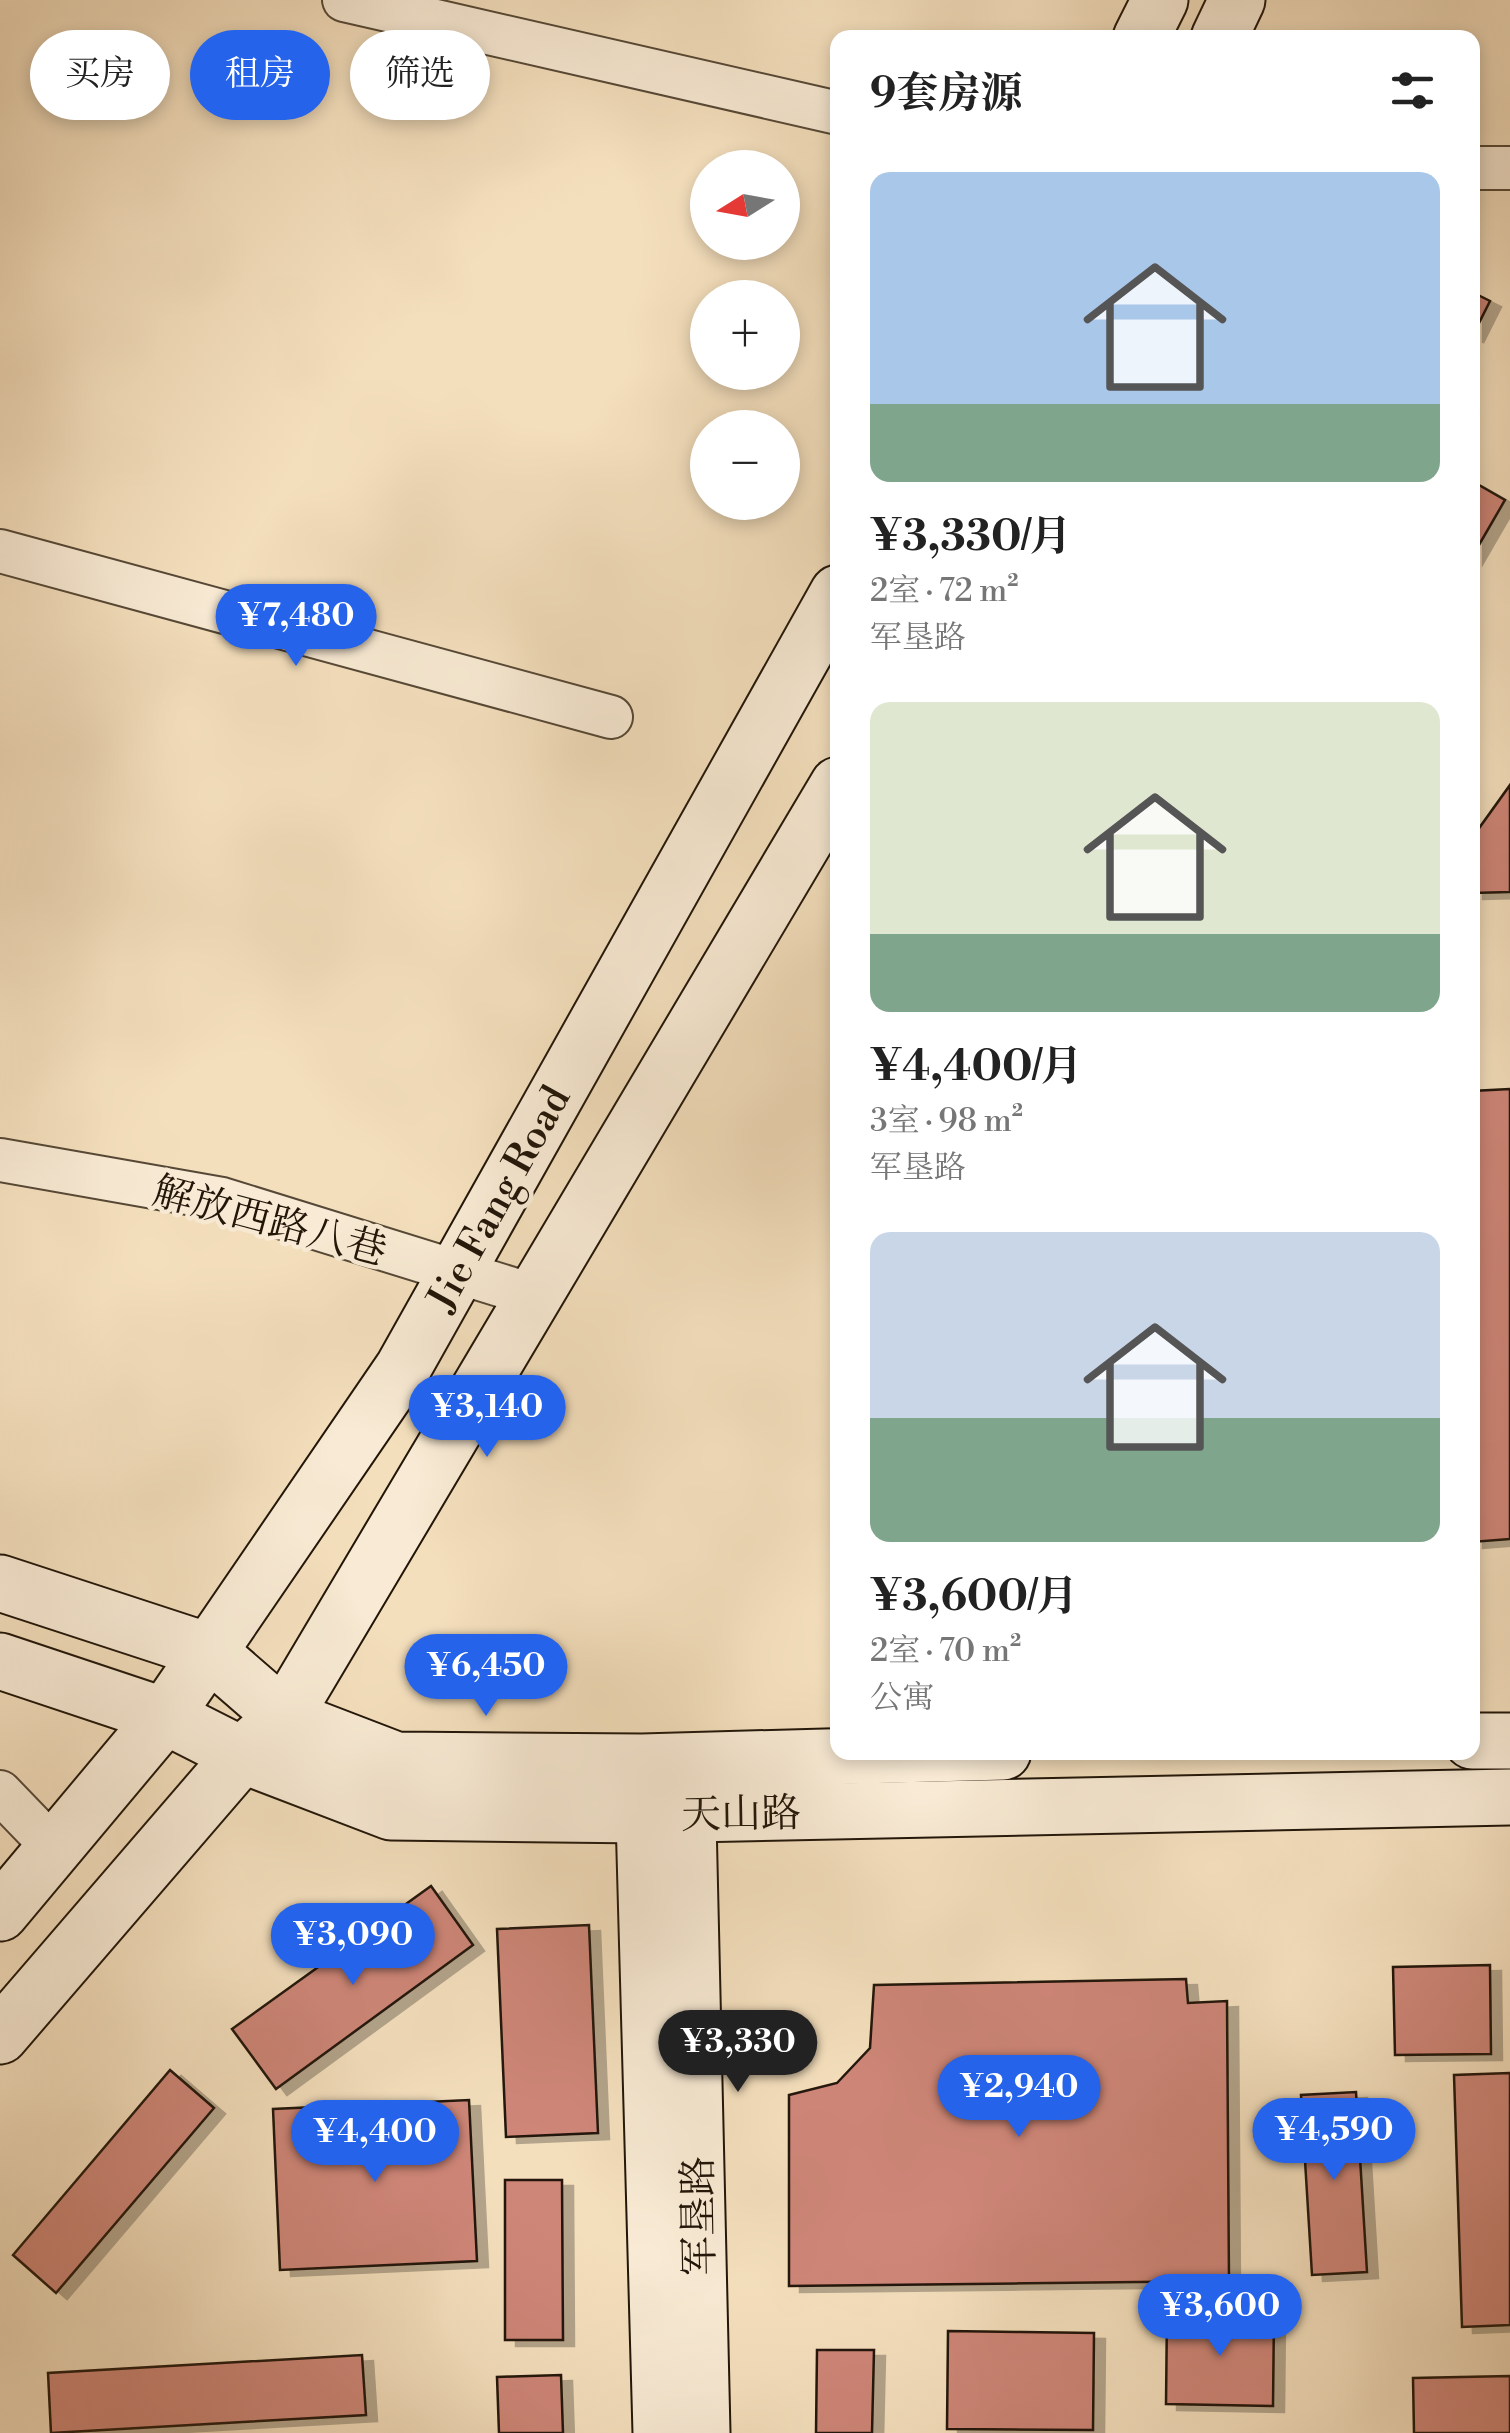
<!DOCTYPE html>
<html lang="zh">
<meta charset="utf-8">
<style>
body{margin:0;font-family:"Libre Bodoni","Noto Serif SC",serif;background:#f2f2f2;color:#222;height:100vh;display:flex;flex-direction:column;font-size:38px;white-space:nowrap}
*{box-sizing:border-box;margin:0}
p{font-size:32px;color:#767676}
.icon{flex:none;width:55px;height:55px;fill:none;stroke:currentColor;stroke-width:2;stroke-linecap:round;stroke-linejoin:round}
.map{position:relative;flex:1;overflow:hidden}
.drawer{position:absolute;left:830px;top:30px;width:650px;height:1730px;display:flex;flex-direction:column;background:#fff;border-radius:20px;box-shadow:0 5px 15px #0003}
.drawer>*{flex:none}
.guide{position:absolute;left:30px;top:30px;width:650px;height:90px;display:flex;gap:20px}
.needle{width:65px;rotate:259deg}
.controls{position:absolute;left:690px;top:150px;display:grid;gap:20px}
.controls a{display:grid;place-items:center;width:110px;height:110px;border-radius:50%;background:#fff;box-shadow:0 5px 15px #0003;font-size:50px}
.price{position:absolute;translate:-50% -85px;padding:0 22px;border-radius:35px;background:#2563eb;color:#fff;font-size:32px;line-height:65px;filter:drop-shadow(0 2px 5px #0008)}
.price::after{content:'';position:absolute;left:50%;top:60px;width:30px;height:22px;margin-left:-15px;background:inherit;clip-path:polygon(0 0,100% 0,50% 100%)}
.price.selected{background:#222;color:#fff}
ul{padding:0;list-style:none}
li{display:grid;align-content:center;gap:20px;height:530px;padding:0 40px}
li span{display:grid;place-items:center;height:310px;border-radius:20px;color:#555}
li>.icon{margin-inline-start:auto}
span .icon{width:180px;height:180px;fill:#fffc;stroke-width:1}
li b{font-size:42px}
h2{display:flex;justify-content:space-between;align-items:center;height:120px;padding:0 40px;font-size:42px}
.chip{padding:0 35px;border-radius:45px;background:#fff;box-shadow:0 5px 15px #0003;font-size:35px;line-height:90px}
.chip.selected{background:#2563eb;color:#fff}
.map>svg:first-child{display:block}
.building{fill:#ce8678;stroke:#221609;stroke-width:2.5;filter:url(#shadow)}
.lines{fill:none;stroke-linecap:round;stroke-linejoin:round}
.street-casing{stroke:#564836;stroke-width:46}
.secondary-casing{stroke:#221609;stroke-width:59}
.street{stroke:#f8ead4;stroke-width:42}
.secondary{stroke:#f8ead4;stroke-width:55}
.labels{text-anchor:middle;stroke-width:9;stroke-linejoin:round;paint-order:stroke}
.street-label{font-size:40px;fill:#221609;stroke:#f8ead4}
</style>
<div class="map">
<svg width="1510" height="2433" viewBox="0 0 1510 2433">
<defs>
<filter id="shadow"><feDropShadow dx="11" dy="6" stdDeviation="0" flood-color="#0004"/></filter>
</defs>
<rect width="100%" height="100%" fill="#f4dfbd"/>
<filter id="stains"><feTurbulence type="fractalNoise" baseFrequency=".002" numOctaves="4"/><feColorMatrix values="0 0 0 0 .2 0 0 0 0 .09 0 0 0 0 .02 0 0 0 .5 -.17"/></filter>
<radialGradient id="worn" r=".72"><stop offset=".6" stop-color="#630" stop-opacity="0"/><stop offset="1" stop-color="#630" stop-opacity=".3"/></radialGradient>
<g class="building">
<polygon points="1472,292 1490,301 1472,337"/>
<polygon points="1472,481 1505,500 1472,557"/>
<polygon points="1510,785 1510,892 1472,893 1472,838"/>
<polygon points="1510,1089 1510,1539 1472,1542 1472,1091"/>
<polygon points="431,1886 473,1945 276,2089 232,2029"/>
<polygon points="589,1925 598,2133 506,2137 497,1929"/>
<polygon points="1490,1965 1491,2054 1395,2055 1393,1967"/>
<polygon points="1186,1979 1188,2003 1227,2001 1229,2281 789,2286 789,2095 837,2083 870,2048 874,1985"/>
<polygon points="170,2070 214,2108 56,2293 13,2255"/>
<polygon points="1510,2073 1510,2325 1462,2327 1454,2075"/>
<polygon points="1356,2092 1367,2272 1312,2275 1301,2095"/>
<polygon points="469,2100 477,2261 280,2270 273,2109"/>
<polygon points="505,2180 562,2180 563,2340 505,2340"/>
<polygon points="1167,2312 1274,2314 1273,2406 1166,2404"/>
<polygon points="948,2331 1094,2333 1093,2430 947,2429"/>
<polygon points="817,2350 874,2350 872,2433 816,2433"/>
<polygon points="362,2355 366,2415 51,2433 48,2373"/>
<polygon points="561,2375 563,2433 499,2433 497,2377"/>
<polygon points="1510,2376 1510,2433 1414,2433 1413,2378"/>
</g>
<g class="lines">
<g class="street-casing">
<g id="street">
<polyline points="344,0 838,113"/>
<polyline points="1472,168 1510,168"/>
<polyline points="0,551 611,717"/>
<polyline points="0,1160 222,1199 535,1296"/>
<polyline points="0,1792 55,1849"/>
</g>
</g>
<g class="secondary-casing">
<g id="secondary">
<polyline points="1141,38 1160,0"/>
<polyline points="1219,38 1237,0"/>
<polyline points="0,1583 208,1651 284,1717 396,1760 642,1762 1003,1752"/>
<polyline points="0,1661 165,1716 242,1755 391,1812 645,1815 1510,1797"/>
<polyline points="1472,1741 1510,1741"/>
<polyline points="687,1776 702,2433"/>
<polyline points="643,1780 661,2433"/>
<polyline points="0,1913 165,1716 403,1368 838,593"/>
<polyline points="0,2036 242,1755 284,1717 838,785"/>
</g>
</g>
<use href="#street" class="street"/>
<use href="#secondary" class="secondary"/>
</g>
<g class="labels">
<g class="street-label">
<text transform="translate(498 1198) rotate(-61)" y="14">Jie Fang Road</text>
<text transform="translate(270 1220) rotate(15)" y="14">解放西路八巷</text>
<text transform="translate(741 1813) rotate(-1)" y="14">天山路</text>
<text transform="translate(698 2216) rotate(-91)" y="14">军垦路</text>
</g>
</g>
<rect width="100%" height="100%" filter="url(#stains)"/>
<rect width="100%" height="100%" fill="url(#worn)"/>
</svg>
<div class="controls">
<a><svg class="needle" viewBox="-14 -14 28 28"><path d="M0-13l5 13h-10z" fill="#e53935"/><path d="M0 13l5-13h-10z" fill="#767676"/></svg></a>
<a>+</a>
<a>−</a>
</div>
<b class="price" style="left:296px;top:669px">¥7,480</b>
<b class="price" style="left:487px;top:1460px">¥3,140</b>
<b class="price" style="left:486px;top:1719px">¥6,450</b>
<b class="price" style="left:353px;top:1988px">¥3,090</b>
<b class="price selected" style="left:738px;top:2095px">¥3,330</b>
<b class="price" style="left:1019px;top:2140px">¥2,940</b>
<b class="price" style="left:1334px;top:2183px">¥4,590</b>
<b class="price" style="left:375px;top:2185px">¥4,400</b>
<b class="price" style="left:1220px;top:2359px">¥3,600</b>
<div class="guide">
<a class="chip">买房</a>
<a class="chip selected">租房</a>
<a class="chip">筛选</a>
</div>
<section class="drawer">
<h2>9套房源<svg class="icon" aria-label="filters" viewBox="0 0 24 24"><path d="M4 7h16M4 17h16"/><circle cx="9" cy="7" r="2"/><circle cx="15" cy="17" r="2"/></svg></h2>
<ul>
<li><span style="background:linear-gradient(#a9c7e8 75%,#7fa58c 0)"><svg class="icon" aria-label="home" viewBox="0 0 24 24"><path d="M3 11l9-7 9 7M6 9v11h12V9"/></svg></span><div><b>¥3,330/月</b><p>2室 · 72 m²</p><p>军垦路</p></div></li>
<li><span style="background:linear-gradient(#dfe7d0 75%,#7fa58c 0)"><svg class="icon" aria-label="home" viewBox="0 0 24 24"><path d="M3 11l9-7 9 7M6 9v11h12V9"/></svg></span><div><b>¥4,400/月</b><p>3室 · 98 m²</p><p>军垦路</p></div></li>
<li><span style="background:linear-gradient(#c9d6e8 60%,#7fa58c 0)"><svg class="icon" aria-label="home" viewBox="0 0 24 24"><path d="M3 11l9-7 9 7M6 9v11h12V9"/></svg></span><div><b>¥3,600/月</b><p>2室 · 70 m²</p><p>公寓</p></div></li>
</ul>
</section>
</div>
